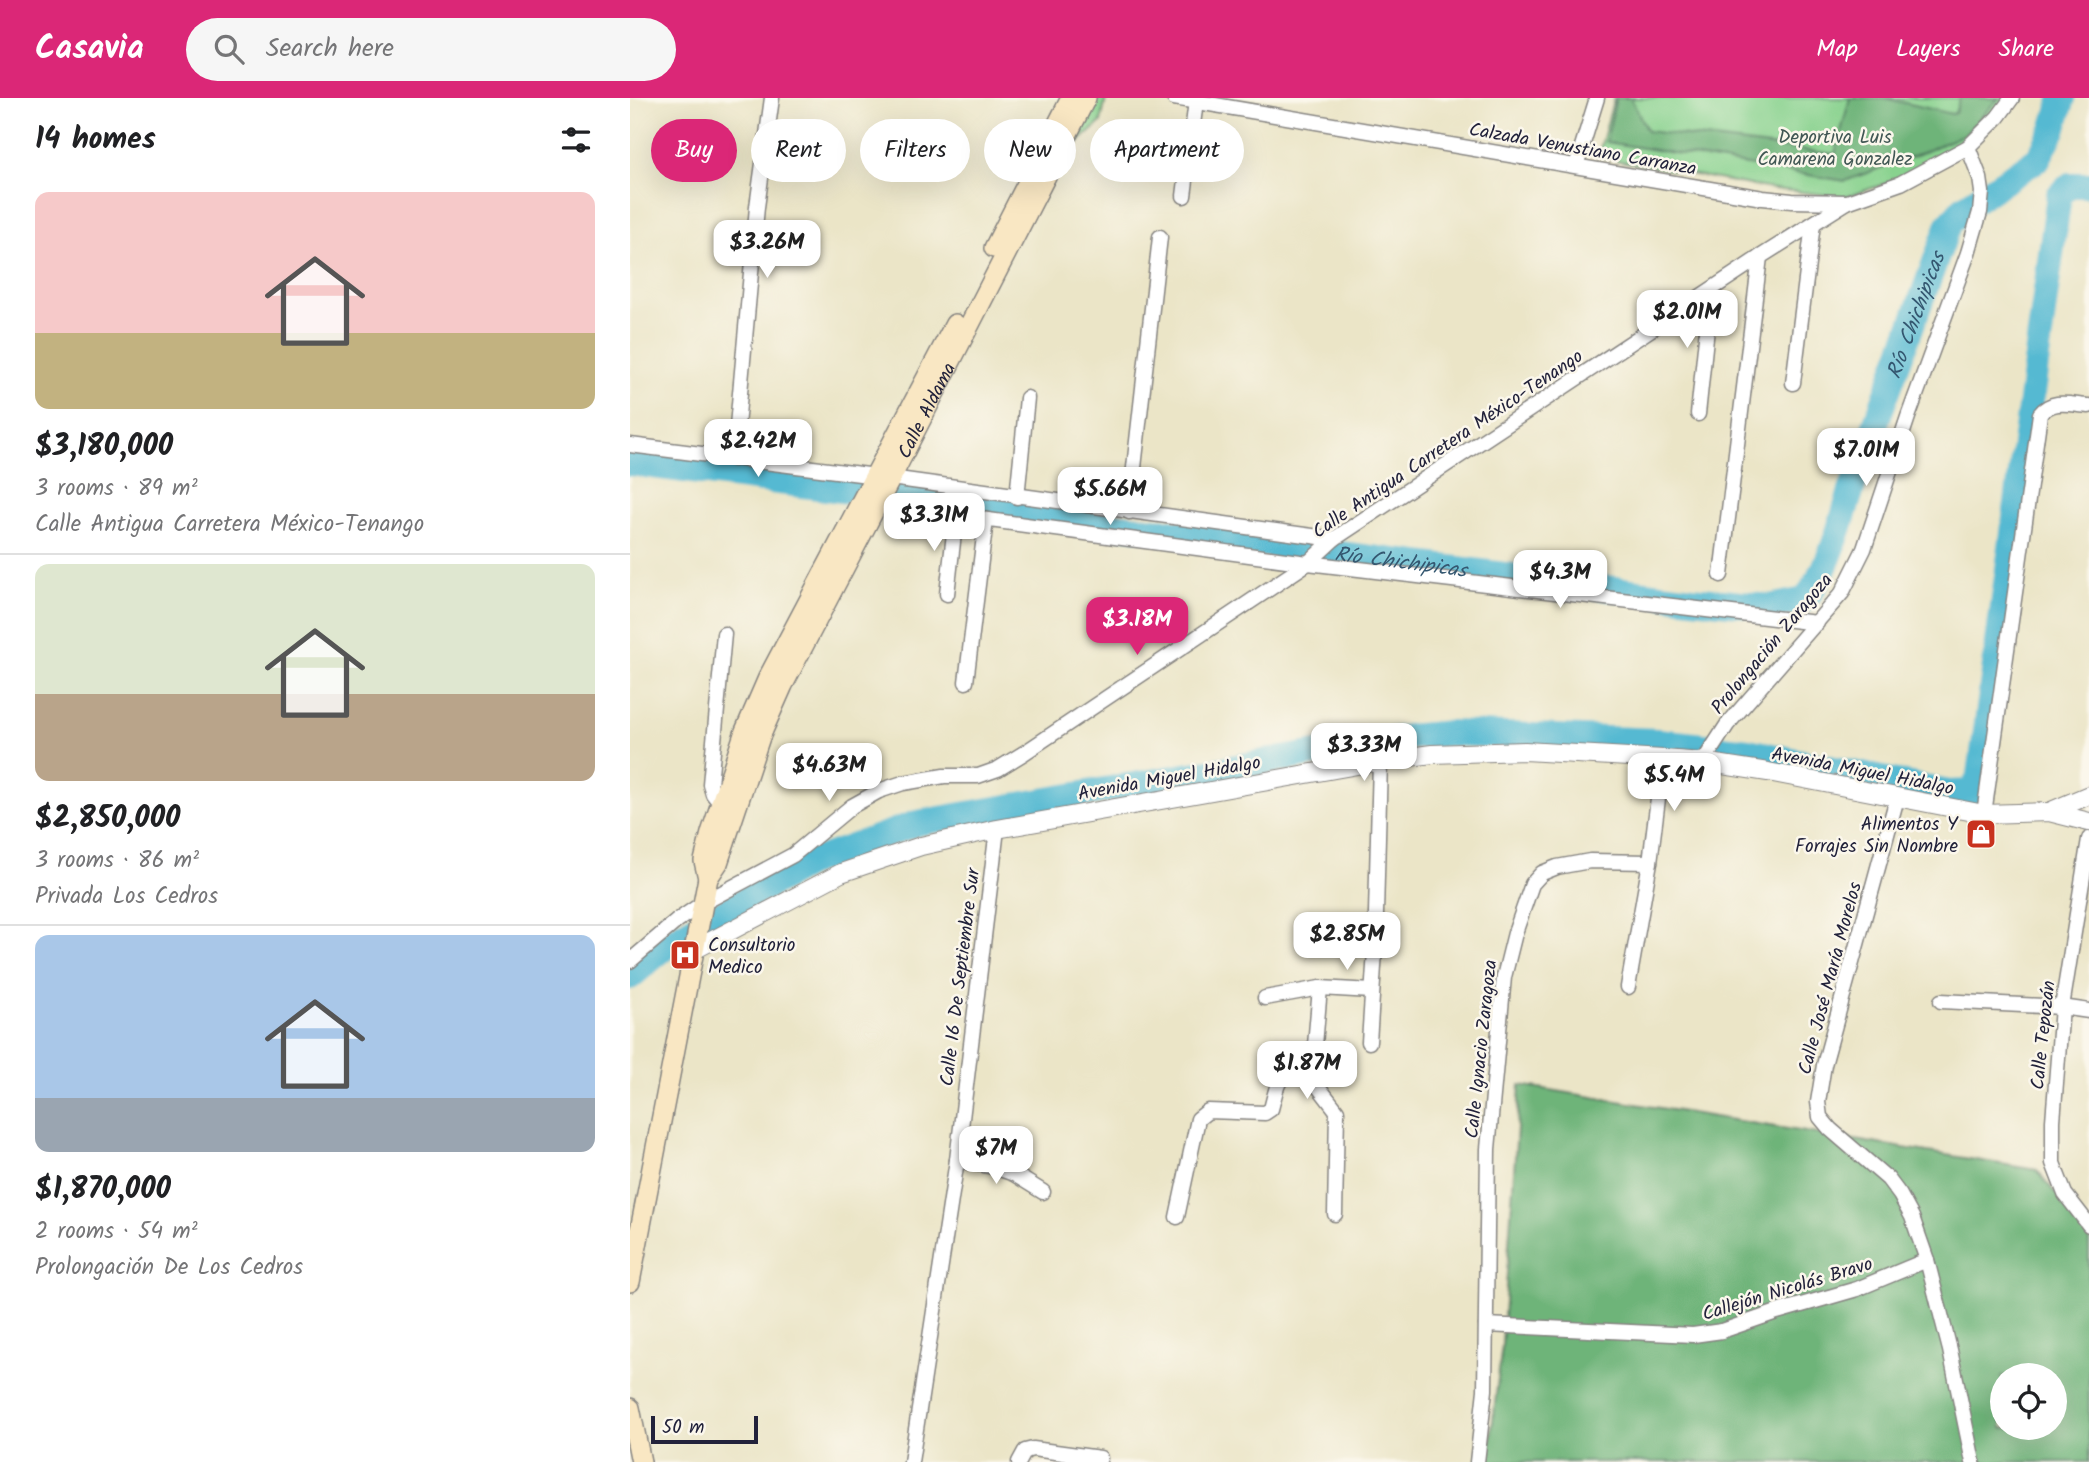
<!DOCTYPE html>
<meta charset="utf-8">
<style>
body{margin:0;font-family:Kalam,sans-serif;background:#f6f6f6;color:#202124;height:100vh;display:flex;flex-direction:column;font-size:26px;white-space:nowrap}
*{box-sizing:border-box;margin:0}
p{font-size:23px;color:#757577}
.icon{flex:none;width:38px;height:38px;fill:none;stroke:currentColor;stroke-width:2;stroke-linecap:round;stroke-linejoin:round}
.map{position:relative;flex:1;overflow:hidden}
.side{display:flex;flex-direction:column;background:#fff;width:630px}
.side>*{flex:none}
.banner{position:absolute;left:21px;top:21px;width:665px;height:63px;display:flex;gap:14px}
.controls{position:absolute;left:1360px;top:1265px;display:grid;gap:14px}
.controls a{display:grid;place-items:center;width:77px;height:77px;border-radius:50%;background:#fff;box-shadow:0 7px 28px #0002;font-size:35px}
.scale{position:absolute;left:21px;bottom:18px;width:107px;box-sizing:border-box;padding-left:7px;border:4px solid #22223b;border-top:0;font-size:19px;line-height:24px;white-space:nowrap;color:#22223b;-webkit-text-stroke:5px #fbf7ec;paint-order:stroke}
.price{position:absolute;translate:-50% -60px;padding:0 16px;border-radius:14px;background:#fff;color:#222;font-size:23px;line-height:46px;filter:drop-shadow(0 2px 4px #0008)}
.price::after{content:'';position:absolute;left:50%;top:42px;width:21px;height:16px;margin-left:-10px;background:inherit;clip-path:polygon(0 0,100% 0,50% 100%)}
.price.active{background:#db2777;color:#fff}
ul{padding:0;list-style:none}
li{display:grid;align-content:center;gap:14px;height:371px;padding:0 35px}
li+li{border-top:2px solid #e0e0e0}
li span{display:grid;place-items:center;height:217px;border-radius:14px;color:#555}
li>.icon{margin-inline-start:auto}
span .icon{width:126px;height:126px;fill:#fffc;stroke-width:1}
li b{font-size:30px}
h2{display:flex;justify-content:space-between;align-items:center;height:84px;padding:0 35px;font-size:30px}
.chip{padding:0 24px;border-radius:32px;background:#fff;box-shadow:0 7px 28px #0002;font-size:24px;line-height:63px}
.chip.active{background:#db2777;color:#fff}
header{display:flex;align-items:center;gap:42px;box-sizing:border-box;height:98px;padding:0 35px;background:#db2777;color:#fff}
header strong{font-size:33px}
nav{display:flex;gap:38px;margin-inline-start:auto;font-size:24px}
.search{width:490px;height:63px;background:#f6f6f6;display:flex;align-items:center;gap:18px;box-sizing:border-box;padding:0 24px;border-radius:38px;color:#757577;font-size:26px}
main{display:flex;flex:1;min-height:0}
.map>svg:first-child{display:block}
.green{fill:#88d28e;stroke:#557a64;stroke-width:2}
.forest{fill:#6eb479;stroke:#486b5a;stroke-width:2;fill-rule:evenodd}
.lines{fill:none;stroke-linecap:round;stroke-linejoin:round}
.river{stroke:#54b9d2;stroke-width:26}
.minor-casing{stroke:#868481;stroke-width:17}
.tertiary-casing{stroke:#868481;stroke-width:20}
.secondary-casing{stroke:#868481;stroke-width:22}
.minor{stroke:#fff;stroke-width:14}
.tertiary{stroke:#fff;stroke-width:18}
.secondary{stroke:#f9e7c3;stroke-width:19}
.labels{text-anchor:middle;stroke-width:5;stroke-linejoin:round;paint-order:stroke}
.park-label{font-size:19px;fill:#415754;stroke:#fbf7ec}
.street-label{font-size:19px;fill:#22223b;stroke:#fbf7ec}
.poi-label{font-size:19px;fill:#22223b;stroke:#fbf7ec;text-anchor:end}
.water-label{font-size:21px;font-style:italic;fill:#345770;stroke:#fbf7ec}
</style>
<header>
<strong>Casavia</strong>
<div class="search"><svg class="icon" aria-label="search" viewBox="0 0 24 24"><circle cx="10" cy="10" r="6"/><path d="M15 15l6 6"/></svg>Search here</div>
<nav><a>Map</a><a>Layers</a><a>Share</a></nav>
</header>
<main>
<section class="side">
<h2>14 homes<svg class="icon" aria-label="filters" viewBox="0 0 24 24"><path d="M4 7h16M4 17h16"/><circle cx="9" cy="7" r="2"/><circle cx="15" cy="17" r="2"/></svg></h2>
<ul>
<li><span style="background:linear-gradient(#f6c9c9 65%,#c2b280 0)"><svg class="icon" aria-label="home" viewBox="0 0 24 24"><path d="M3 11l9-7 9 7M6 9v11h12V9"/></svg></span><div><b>$3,180,000</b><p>3 rooms · 89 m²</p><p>Calle Antigua Carretera México-Tenango</p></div></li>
<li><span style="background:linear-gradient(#dfe7d0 60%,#b9a48a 0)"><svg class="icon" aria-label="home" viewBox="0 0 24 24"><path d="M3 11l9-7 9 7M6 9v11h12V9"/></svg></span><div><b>$2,850,000</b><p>3 rooms · 86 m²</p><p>Privada Los Cedros</p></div></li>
<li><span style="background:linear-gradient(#a9c7e8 75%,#9aa5b1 0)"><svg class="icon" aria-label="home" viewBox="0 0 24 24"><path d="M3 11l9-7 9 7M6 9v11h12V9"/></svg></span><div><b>$1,870,000</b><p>2 rooms · 54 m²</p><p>Prolongación De Los Cedros</p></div></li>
</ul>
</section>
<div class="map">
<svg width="1459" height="1364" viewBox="0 0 1459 1364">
<rect width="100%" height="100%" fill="#fbf7ec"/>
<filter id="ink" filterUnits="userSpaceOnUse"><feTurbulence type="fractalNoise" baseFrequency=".0143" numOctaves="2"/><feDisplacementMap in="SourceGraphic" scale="14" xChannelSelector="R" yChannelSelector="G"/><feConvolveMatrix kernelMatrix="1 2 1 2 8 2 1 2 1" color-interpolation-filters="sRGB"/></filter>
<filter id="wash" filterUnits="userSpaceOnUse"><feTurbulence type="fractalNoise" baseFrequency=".00686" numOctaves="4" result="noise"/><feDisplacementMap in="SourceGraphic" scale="28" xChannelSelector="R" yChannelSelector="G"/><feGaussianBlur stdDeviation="1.57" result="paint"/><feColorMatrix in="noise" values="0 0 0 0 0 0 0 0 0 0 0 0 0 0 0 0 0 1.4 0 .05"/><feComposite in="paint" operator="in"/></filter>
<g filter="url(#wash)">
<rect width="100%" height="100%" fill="#ebe5c7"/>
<g class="green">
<polygon points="459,0 476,0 471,24 433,58"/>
<polygon points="984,0 1379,0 1335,47 1270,81 1215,99 1136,90 968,59"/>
</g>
<g class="forest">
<polygon points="986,0 1001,0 1017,33 1205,56 1220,0 1254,0 1322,16 1325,15 1330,0 1369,0 1335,36 1289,56 1215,83 976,44"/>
<path d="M890 987 1407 1072 1459 1138V1364H858L872 1247ZM1372 1278H1424V1330H1372Z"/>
</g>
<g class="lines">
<g class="river">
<path id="s1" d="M0 365 1062 501 1139 509 1175 502C1203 466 1211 420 1226 379 1257 295 1288 211 1319 126L1333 110 1408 61 1423 32 1433 0"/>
<polyline points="0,879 47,839 184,763 287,725 778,639 821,635 1028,643 1118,653 1319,695 1342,694 1350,677 1429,97 1440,87 1459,87"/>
</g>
</g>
</g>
<g filter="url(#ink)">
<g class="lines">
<g class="minor-casing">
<g id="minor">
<polyline points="544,0 1133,100 1162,103 1217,104 1271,85 1338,49 1368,19 1382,0"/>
<polyline points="946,68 967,0"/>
<polyline points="554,98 566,3"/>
<polyline points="1163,285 1183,126"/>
<polyline points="1068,316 1081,192"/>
<polyline points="0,347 246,378 704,441"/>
<polyline points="104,361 127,109 142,0"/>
<polyline points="387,399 397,300"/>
<polyline points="240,406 678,465 1187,525"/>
<polyline points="499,414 530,139"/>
<polyline points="1091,477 1130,159"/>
<polyline points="317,496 326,418"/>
<polyline points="336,584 356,422"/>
<polyline points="1073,664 1097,627 1212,495 1234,451 1278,319 1338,155 1350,114 1352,94 1350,80 1338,49"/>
<polyline points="1267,700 1194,967 1188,1004 1190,1019 1200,1031 1258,1081 1270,1097 1282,1119 1297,1162 1320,1252 1343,1364"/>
<polyline points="90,705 83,696 80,686 94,536"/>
<path d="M1354 716 1410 316C1423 300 1441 307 1459 308"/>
<polyline points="1459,741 1432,909 1423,1023 1423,1065 1435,1096 1459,1127"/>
<polyline points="0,863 48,822 73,805 163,757 222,708 249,693 273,685 314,678 348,678 368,671 394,655 678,465 704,441 1130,159 1217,104"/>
<polyline points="998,889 1020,764 1033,661"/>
<polyline points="690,890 683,970 687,987 707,1013 705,1116"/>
<polyline points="635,900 690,890 742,893"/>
<polyline points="1311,903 1432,909 1459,913"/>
<polyline points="739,944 745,853 750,663"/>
<polyline points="327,1062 364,1069 384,1076 413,1094"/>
<path d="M547 1119 568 1021 578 1013 635 1015 641 1011C650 977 647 976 683 970"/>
<polyline points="856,1227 1063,1237 1092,1233 1147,1214 1227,1191 1297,1162"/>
<polyline points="281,1364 327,1062 367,731"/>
<polyline points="389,1364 395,1353 403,1351 470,1360"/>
<polyline points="847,1364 855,1292 858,1051 874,879 885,835 902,786 912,775 927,769 960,763 1020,764"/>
</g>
</g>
<g class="tertiary-casing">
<g id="tertiary">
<polyline points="1419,714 1459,697"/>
<polyline points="64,852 211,775 291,748 367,731 750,663 802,656 895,653 1033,661 1073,664 1138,674 1354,716 1419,714 1459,724"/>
</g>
</g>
<g class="secondary-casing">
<g id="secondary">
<polyline points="364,150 441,0"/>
<polyline points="78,780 74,763 81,735 115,633 138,580 325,226"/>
<path id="s2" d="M0 1184 78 780 88 765 130 639 153 587 261 380 456 0"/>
<polyline points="0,1310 11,1364"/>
</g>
</g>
<use href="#minor" class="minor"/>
<use href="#tertiary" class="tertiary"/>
<use href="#secondary" class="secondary"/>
</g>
</g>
<defs>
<g id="shop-square" transform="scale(1.575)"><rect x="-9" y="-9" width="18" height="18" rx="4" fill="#c8321e" stroke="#fbf7ec"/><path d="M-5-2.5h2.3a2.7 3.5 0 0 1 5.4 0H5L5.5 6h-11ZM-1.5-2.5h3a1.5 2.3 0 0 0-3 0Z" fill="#fff"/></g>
<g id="hospital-square" transform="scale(1.575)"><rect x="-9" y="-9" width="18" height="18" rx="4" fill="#c8321e" stroke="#fbf7ec"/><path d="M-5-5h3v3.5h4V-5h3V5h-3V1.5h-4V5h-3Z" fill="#fff"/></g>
</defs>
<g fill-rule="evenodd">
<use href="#shop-square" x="1351" y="736"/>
<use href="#hospital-square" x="55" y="857"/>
</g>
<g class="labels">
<g class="park-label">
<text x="1205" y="45">Deportiva Luis<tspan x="1205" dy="22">Camarena Gonzalez</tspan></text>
</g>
<g class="street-label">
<text transform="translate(953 50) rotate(10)" y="7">Calzada Venustiano Carranza</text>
<text dy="7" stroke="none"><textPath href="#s2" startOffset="929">Calle Aldama</textPath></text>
<text transform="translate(817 345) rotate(-34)" y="7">Calle Antigua Carretera México-Tenango</text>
<text transform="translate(1141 545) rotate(-50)" y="7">Prolongación Zaragoza</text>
<text transform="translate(1233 672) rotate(11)" y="7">Avenida Miguel Hidalgo</text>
<text transform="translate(539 679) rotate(-10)" y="7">Avenida Miguel Hidalgo</text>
<text transform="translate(329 879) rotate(-83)" y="7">Calle 16 De Septiembre Sur</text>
<text transform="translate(1199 880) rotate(-75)" y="7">Calle José María Morelos</text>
<text transform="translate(1412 937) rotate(-84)" y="7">Calle Tepozán</text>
<text transform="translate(850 951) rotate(-84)" y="7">Calle Ignacio Zaragoza</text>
<text transform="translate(1157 1190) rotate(-17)" y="7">Callejón Nicolás Bravo</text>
</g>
<g class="poi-label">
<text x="1328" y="732">Alimentos Y<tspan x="1328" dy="22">Forrajes Sin Nombre</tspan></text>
<text x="78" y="853" text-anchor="start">Consultorio<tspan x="78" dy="22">Medico</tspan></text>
</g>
<g class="water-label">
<text dy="7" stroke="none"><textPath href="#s1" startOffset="1491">Río Chichipicas</textPath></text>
<text dy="7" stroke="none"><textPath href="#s1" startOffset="777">Río Chichipicas</textPath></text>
</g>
</g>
</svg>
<div class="controls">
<a><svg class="icon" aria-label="locate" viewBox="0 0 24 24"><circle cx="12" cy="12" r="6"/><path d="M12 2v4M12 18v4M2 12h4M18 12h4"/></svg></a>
</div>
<div class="scale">50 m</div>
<b class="price" style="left:137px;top:182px">$3.26M</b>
<b class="price" style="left:1057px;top:252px">$2.01M</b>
<b class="price" style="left:128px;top:381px">$2.42M</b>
<b class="price" style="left:1236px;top:390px">$7.01M</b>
<b class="price" style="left:480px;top:429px">$5.66M</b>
<b class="price" style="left:304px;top:455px">$3.31M</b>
<b class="price" style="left:930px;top:512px">$4.3M</b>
<b class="price active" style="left:507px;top:559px">$3.18M</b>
<b class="price" style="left:734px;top:685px">$3.33M</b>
<b class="price" style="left:199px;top:705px">$4.63M</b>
<b class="price" style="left:1044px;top:715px">$5.4M</b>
<b class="price" style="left:717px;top:874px">$2.85M</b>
<b class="price" style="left:677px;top:1003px">$1.87M</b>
<b class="price" style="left:366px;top:1088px">$7M</b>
<div class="banner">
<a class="chip active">Buy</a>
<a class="chip">Rent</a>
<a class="chip">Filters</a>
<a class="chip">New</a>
<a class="chip">Apartment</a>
</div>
</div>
</main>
